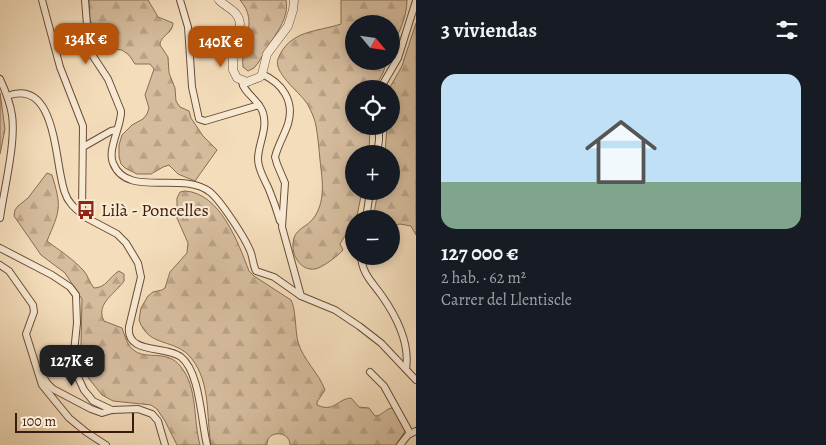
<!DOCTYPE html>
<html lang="es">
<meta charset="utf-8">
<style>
body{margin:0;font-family:Alegreya,serif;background:#20242c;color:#f1f3f6;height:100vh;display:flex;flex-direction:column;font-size:19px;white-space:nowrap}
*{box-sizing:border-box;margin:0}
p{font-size:16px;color:#9ea1a6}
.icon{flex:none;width:28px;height:28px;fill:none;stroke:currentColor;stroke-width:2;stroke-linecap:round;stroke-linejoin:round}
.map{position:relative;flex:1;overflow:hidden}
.drawer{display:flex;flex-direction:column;background:#171b24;width:410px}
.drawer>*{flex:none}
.needle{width:32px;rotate:119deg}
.buttons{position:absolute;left:345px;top:15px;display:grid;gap:10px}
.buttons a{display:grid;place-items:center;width:55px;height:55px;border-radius:50%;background:#171b24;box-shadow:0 2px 8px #0003;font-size:25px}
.scale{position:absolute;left:15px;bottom:12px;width:119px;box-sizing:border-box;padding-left:5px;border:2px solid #3c1b0c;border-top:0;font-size:14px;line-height:18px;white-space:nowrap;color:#3c1b0c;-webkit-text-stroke:4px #f8e9d3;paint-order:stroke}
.price{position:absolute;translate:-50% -42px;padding:0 11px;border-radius:10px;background:#b45309;color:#fff;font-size:16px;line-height:32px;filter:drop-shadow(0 1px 2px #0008)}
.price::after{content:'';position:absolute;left:50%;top:30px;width:15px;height:11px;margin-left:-8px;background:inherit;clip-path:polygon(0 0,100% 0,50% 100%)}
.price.selected{background:#222;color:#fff}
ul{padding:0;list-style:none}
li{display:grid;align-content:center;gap:10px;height:265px;padding:0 25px}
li+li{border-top:1px solid #363941}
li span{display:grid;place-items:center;height:155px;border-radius:15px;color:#555}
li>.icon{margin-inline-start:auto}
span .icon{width:90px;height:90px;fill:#fffc;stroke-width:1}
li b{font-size:21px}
h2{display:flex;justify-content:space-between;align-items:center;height:60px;padding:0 25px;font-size:21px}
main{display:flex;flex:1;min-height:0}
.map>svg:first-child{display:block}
.forest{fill:url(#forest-firs);stroke:#886c54}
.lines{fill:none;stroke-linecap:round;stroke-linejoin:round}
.minor-casing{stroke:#6a4c38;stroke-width:8}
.tertiary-casing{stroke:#6a4c38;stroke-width:9}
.minor{stroke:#f8e9d3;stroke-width:6}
.tertiary{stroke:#f8e9d3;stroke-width:8}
.labels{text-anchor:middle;stroke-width:4.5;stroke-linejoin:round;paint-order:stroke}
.poi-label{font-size:18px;fill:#3c1b0c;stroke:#f8e9d3;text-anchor:start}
</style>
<main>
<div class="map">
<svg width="416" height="445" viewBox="0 0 416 445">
<defs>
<pattern id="forest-firs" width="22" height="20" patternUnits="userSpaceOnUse" patternTransform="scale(1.25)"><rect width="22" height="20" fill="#d5bc9d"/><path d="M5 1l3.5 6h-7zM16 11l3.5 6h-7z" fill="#b8a186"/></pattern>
</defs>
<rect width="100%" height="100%" fill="#f4ddbb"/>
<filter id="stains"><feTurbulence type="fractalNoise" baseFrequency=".004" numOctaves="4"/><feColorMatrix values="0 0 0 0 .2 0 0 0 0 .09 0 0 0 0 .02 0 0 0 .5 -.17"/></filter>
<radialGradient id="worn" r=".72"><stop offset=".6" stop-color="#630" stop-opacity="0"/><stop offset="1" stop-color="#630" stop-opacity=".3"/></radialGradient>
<g class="forest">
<path d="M89 0H148L158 17 173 23C173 34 160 35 160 45L168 57 169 73 175 88 176 101 180 107 189 111 191 118 203 136 217 150 195 181 178 174 169 165 163 167 151 174H137L125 168 121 164 119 157V145L122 135 132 125 143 119 147 114 149 108 145 95 154 69 150 64H135L129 55 122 50 103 48 101 46 90 20Z"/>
<path d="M240 0H286C289 18 278 30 269 45 265 51 262 57 258 63L254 68 248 71 243 67C240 42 260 23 240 0Z"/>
<path d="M341 0H407C407 18 398 34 391 50V24H354V61H387L383 73 374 89H354V126H370L369 154H354V191H362L357 216 340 244 343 250C339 255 322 268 315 269 301 271 292 256 293 244 293 228 308 228 315 216 326 199 322 178 320 160 319 149 318 137 316 126 315 119 310 108 306 102 298 91 273 72 278 59 289 30 317 32 341 24Z"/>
<polygon points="416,23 416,235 411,226 400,224 391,226 391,219 373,219 378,191 391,191 391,154 385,154 387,126 391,126 391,89 389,89 402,66"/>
<polygon points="0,93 5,129 0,154"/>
<path d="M47 173 52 175C62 208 60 210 47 241 59 250 73 259 83 270 88 275 89 282 94 288 106 288 109 277 119 271L124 274V281C115 294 95 304 104 321L122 328C125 336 127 346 135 351 147 360 168 349 181 367 198 388 193 420 200 445H177L165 421 157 409 151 405 113 401 102 395 86 375 81 344 82 299 65 273 41 255 14 216 15 210 18 206 28 198Z"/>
<path d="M185 191C220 193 238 242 249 271L254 276 291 300C296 309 295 330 298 342 303 360 319 373 325 390L317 402V405C334 413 337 399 351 398L359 407 369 408 375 416C383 416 386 407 394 408L407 428 396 445H290C290 430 266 430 267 445H211C206 416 211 384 192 359 175 337 149 349 139 320L141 308 148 296 153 292 162 290 165 288 170 272 187 253 188 243 177 218V198L180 192Z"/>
</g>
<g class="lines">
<g class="minor-casing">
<g id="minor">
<path d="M42 0 60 67 83 126 82 211 85 217 117 234 126 243 138 263 141 277 129 327C126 355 166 345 181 357 200 372 201 421 207 445"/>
<path d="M85 0 89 50 108 79 121 111C122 125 107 149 113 163 127 199 181 170 210 192 221 201 246 239 251 253 253 259 253 265 256 271L274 277 301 296 335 310 359 326 381 343 416 380"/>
<polyline points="180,0 188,27 192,87 199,119 205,121 259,105"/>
<path d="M262 74C282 83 295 101 288 124 284 136 278 145 275 157L277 164 285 183 282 227 301 296"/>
<path d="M0 79C5 90 10 102 12 115 16 143 4 189 0 218"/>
<path d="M242 82C243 92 260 101 263 113 268 129 258 144 258 159 258 171 266 181 270 192 274 202 277 211 280 221"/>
<polyline points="380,89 398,58 416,1"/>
<path d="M7 96C58 77 54 164 65 193 68 203 76 209 84 216"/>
<polyline points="83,147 111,131 116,130"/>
<polyline points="377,154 379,140 379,126"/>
<polyline points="366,219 370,191"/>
<polyline points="0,248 52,275 70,287 76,295 77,323 73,362 77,375 84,390 93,401 112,410"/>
<path d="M361 256C362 274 373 283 382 296 396 316 410 344 406 369"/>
<polyline points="0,265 9,271 33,305 34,312 26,334 42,385 69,418 86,432 106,445"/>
<polyline points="40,371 47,383 53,389 91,409 102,413 112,410 138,409 152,414 158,421 165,445"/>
<polyline points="370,372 384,386 410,433"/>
<polyline points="400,445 408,435 416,431"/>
</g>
</g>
<g class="tertiary-casing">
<path id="tertiary" d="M219 0C228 9 239 11 240 24L233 57V70L237 78 247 82 260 77 262 74 267 54 288 26 293 10 294 0"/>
</g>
<use href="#minor" class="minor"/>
<use href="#tertiary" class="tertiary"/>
</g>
<defs>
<g id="bus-bare" transform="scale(1.5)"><path d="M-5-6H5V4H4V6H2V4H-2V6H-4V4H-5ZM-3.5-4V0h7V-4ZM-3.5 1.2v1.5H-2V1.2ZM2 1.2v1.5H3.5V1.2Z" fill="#8f2418" stroke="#f8e9d3" stroke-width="2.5" paint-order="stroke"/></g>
</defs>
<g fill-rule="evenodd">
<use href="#bus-bare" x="86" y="210"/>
</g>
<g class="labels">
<g class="poi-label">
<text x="101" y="216">Lilà - Poncelles</text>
</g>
</g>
<rect width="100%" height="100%" filter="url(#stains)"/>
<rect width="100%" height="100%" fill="url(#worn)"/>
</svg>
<div class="buttons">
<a><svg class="needle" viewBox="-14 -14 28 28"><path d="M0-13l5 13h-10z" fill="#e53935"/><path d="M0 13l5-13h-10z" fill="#9ea1a6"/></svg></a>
<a><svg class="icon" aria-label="locate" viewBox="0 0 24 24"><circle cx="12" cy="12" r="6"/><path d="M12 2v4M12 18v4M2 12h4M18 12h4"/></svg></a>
<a>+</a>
<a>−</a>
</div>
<div class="scale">100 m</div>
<b class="price" style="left:86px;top:65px">134K €</b>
<b class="price" style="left:221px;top:68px">140K €</b>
<b class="price selected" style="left:72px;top:387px">127K €</b>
</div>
<section class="drawer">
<h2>3 viviendas<svg class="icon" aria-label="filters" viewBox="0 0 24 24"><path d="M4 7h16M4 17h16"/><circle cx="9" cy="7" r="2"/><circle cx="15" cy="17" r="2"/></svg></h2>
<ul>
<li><span style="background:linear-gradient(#bfe0f5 70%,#7fa58c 0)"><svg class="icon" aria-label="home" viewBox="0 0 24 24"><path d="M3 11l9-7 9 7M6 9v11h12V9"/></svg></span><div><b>127 000 €</b><p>2 hab. · 62 m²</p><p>Carrer del Llentiscle</p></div></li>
</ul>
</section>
</main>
